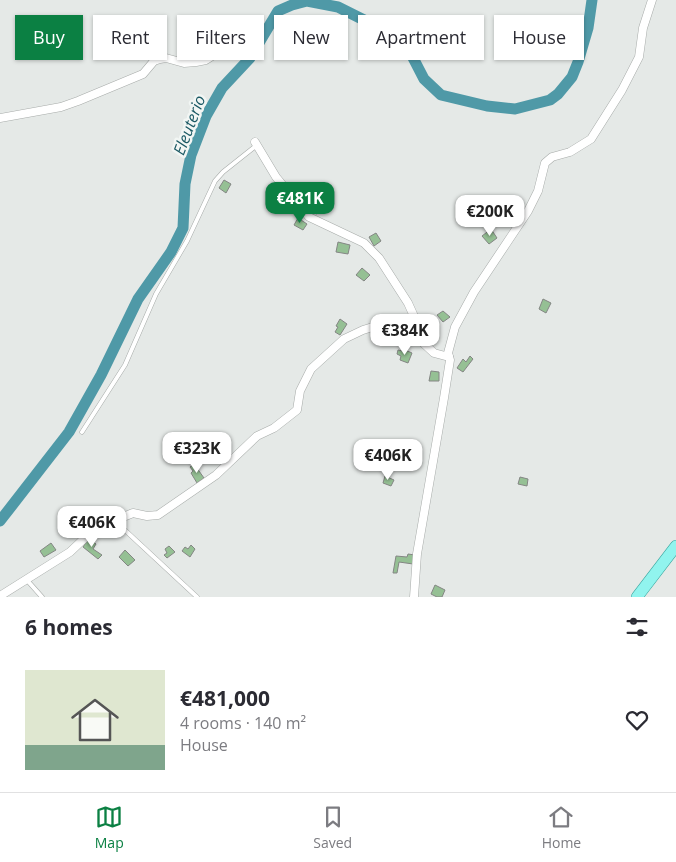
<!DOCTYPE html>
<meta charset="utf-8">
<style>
body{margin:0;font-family:"Open Sans",sans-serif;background:#f2f2f3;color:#2b2b33;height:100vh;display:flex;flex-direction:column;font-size:19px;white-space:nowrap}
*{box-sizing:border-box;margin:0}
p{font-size:16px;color:#7c7c81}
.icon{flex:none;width:28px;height:28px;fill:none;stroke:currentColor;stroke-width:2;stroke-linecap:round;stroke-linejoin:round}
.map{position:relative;height:597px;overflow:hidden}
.details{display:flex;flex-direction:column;background:#fff;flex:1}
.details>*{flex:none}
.banner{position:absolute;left:15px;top:15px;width:646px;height:45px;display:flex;gap:10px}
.price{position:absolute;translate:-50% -42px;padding:0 11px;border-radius:10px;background:#fff;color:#222;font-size:16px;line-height:32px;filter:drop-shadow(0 1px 2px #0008)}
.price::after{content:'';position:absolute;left:50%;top:30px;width:15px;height:11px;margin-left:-8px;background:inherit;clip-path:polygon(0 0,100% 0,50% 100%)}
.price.selected{background:#0b8043;color:#fff}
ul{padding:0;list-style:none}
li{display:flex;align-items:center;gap:15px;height:125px;padding:0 25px}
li+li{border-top:1px solid #e1e1e2}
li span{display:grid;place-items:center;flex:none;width:140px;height:100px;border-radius:0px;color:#555}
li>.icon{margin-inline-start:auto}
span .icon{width:60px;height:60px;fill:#fffc;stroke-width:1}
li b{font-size:21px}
h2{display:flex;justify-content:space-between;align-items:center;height:60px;padding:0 25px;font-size:21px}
.pill{padding:0 18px;border-radius:0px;background:#fff;box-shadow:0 1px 4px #0004;font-size:18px;line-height:45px}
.pill.selected{background:#0b8043;color:#fff}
.tab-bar{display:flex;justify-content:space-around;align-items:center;height:70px;border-top:1px solid #e1e1e2;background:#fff;font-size:14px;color:#7c7c81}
.tab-bar a{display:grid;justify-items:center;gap:2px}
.tab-bar .selected{color:#0b8043}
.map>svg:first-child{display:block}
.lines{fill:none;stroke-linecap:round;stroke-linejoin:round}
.river{stroke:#4f99a7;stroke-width:11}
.building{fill:#95c094;stroke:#848684}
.service-casing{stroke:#a7aba9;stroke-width:5}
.minor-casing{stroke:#a7aba9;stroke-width:9}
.primary-casing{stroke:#3aa69f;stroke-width:12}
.service{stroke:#fff;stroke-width:4}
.minor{stroke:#fff;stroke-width:8}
.primary{stroke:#91f4ee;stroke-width:11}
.labels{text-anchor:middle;stroke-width:5;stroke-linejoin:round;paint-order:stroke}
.water-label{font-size:16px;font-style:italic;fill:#1b5964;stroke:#f2f6f4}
</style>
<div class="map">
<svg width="676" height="597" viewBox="0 0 676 597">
<rect width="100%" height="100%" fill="#e5e9e7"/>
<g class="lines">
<polyline class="river" points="0,521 69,432 101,375 138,299 171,252 183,228 185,184 191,155 206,116 222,88 250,58 278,11 292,5 307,1 338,7 388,32 409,50 424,79 441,95 487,106 515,109 550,100 558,94 572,77 578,62 588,28 592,0"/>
</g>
<g class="building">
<polygon points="224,180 231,184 226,193 219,188"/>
<polygon points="322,199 326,203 322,207 325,209 323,213 320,211 317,214 313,212"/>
<polygon points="298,218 307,224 303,230 294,225"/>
<polygon points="491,229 497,238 489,244 482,236"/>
<polygon points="376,233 381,241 374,246 369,237"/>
<polygon points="338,242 350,245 348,254 336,252"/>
<polygon points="362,268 370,275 364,281 356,275"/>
<polygon points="543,299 551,303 546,313 539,309"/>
<polygon points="443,311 450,317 443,322 437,315"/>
<polygon points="340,319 347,324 340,335 335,332 338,327 336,326"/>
<polygon points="405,332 411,337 404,345 398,340"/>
<polygon points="403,349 412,353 408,363 400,360 401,356 397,354 398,350 403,351"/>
<polygon points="470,356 473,359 463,372 457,368 463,359 466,362"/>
<polygon points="431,371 439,372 439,381 429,381"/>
<polygon points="194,464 204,478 197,483 191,473 193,471 190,467"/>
<polygon points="385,476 394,480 391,486 383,483"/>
<polygon points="520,477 528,479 527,486 518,484"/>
<polygon points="89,538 96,544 93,549 102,555 98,559 83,547"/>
<polygon points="51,543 56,550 44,557 40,551"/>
<polygon points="191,545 195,549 190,557 182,551 185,547 188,549"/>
<polygon points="169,546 175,552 167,558 164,555 167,553 165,549"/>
<polygon points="125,550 135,560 128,566 119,557"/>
<polygon points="408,554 415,555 413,564 399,562 397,573 393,573 396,556 407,557"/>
<polygon points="435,585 445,590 442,597 437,597 431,594"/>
</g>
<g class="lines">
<g class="service-casing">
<g id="service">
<polyline points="82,432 125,365 156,294 187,241 215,181 223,172 257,145"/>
<polyline points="114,520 197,597"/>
<polyline points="26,579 42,597"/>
</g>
</g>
<g class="minor-casing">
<g id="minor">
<polyline points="0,118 61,107 78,101 143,74 154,61 160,59 166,58 184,63 196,62 206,60 217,53"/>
<polyline points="255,142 276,177 309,217 364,243 379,258 408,303 417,323 415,333"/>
<polyline points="0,596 70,552 89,534 106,524 133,513 147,516 158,515 216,475 257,436 274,428 297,410 300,391 311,369 344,339 363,330 379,325 396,325 407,328 415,333 421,341 434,353 449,357"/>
<polyline points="414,597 417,554 444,398 450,360 448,353 455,327 474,292 528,211 538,191 545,163 552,157 570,152 591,139 622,90 639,57 643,28 652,0"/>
</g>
</g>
<g class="primary-casing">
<polyline id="primary" points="637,597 676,546"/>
</g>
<use href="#service" class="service"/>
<use href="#minor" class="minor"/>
<use href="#primary" class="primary"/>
</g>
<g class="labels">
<g class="water-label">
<text transform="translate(189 125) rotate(-69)" y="6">Eleuterio</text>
</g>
</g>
</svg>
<b class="price selected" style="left:300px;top:224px">€481K</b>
<b class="price" style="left:490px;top:237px">€200K</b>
<b class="price" style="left:405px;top:356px">€384K</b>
<b class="price" style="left:197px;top:474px">€323K</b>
<b class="price" style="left:388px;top:481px">€406K</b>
<b class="price" style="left:92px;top:548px">€406K</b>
<div class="banner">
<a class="pill selected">Buy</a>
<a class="pill">Rent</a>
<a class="pill">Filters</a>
<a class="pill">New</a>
<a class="pill">Apartment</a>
<a class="pill">House</a>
</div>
</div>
<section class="details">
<h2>6 homes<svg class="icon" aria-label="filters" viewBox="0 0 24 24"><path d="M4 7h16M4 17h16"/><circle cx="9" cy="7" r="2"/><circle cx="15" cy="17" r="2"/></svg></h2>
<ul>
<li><span style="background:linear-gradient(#dfe7d0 75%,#7fa58c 0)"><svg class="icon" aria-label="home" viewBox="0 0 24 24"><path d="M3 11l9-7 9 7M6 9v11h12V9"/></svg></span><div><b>€481,000</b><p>4 rooms · 140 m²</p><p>House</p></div><svg class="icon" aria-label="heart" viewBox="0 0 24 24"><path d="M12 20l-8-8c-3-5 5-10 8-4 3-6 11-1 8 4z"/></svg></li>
</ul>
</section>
<nav class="tab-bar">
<a class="selected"><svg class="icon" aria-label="map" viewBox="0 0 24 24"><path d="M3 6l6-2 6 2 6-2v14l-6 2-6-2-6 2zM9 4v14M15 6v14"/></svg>Map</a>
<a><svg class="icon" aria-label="saved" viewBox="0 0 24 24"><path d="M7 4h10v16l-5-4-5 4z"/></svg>Saved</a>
<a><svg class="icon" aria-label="home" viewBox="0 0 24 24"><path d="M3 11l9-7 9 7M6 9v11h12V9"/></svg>Home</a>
</nav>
